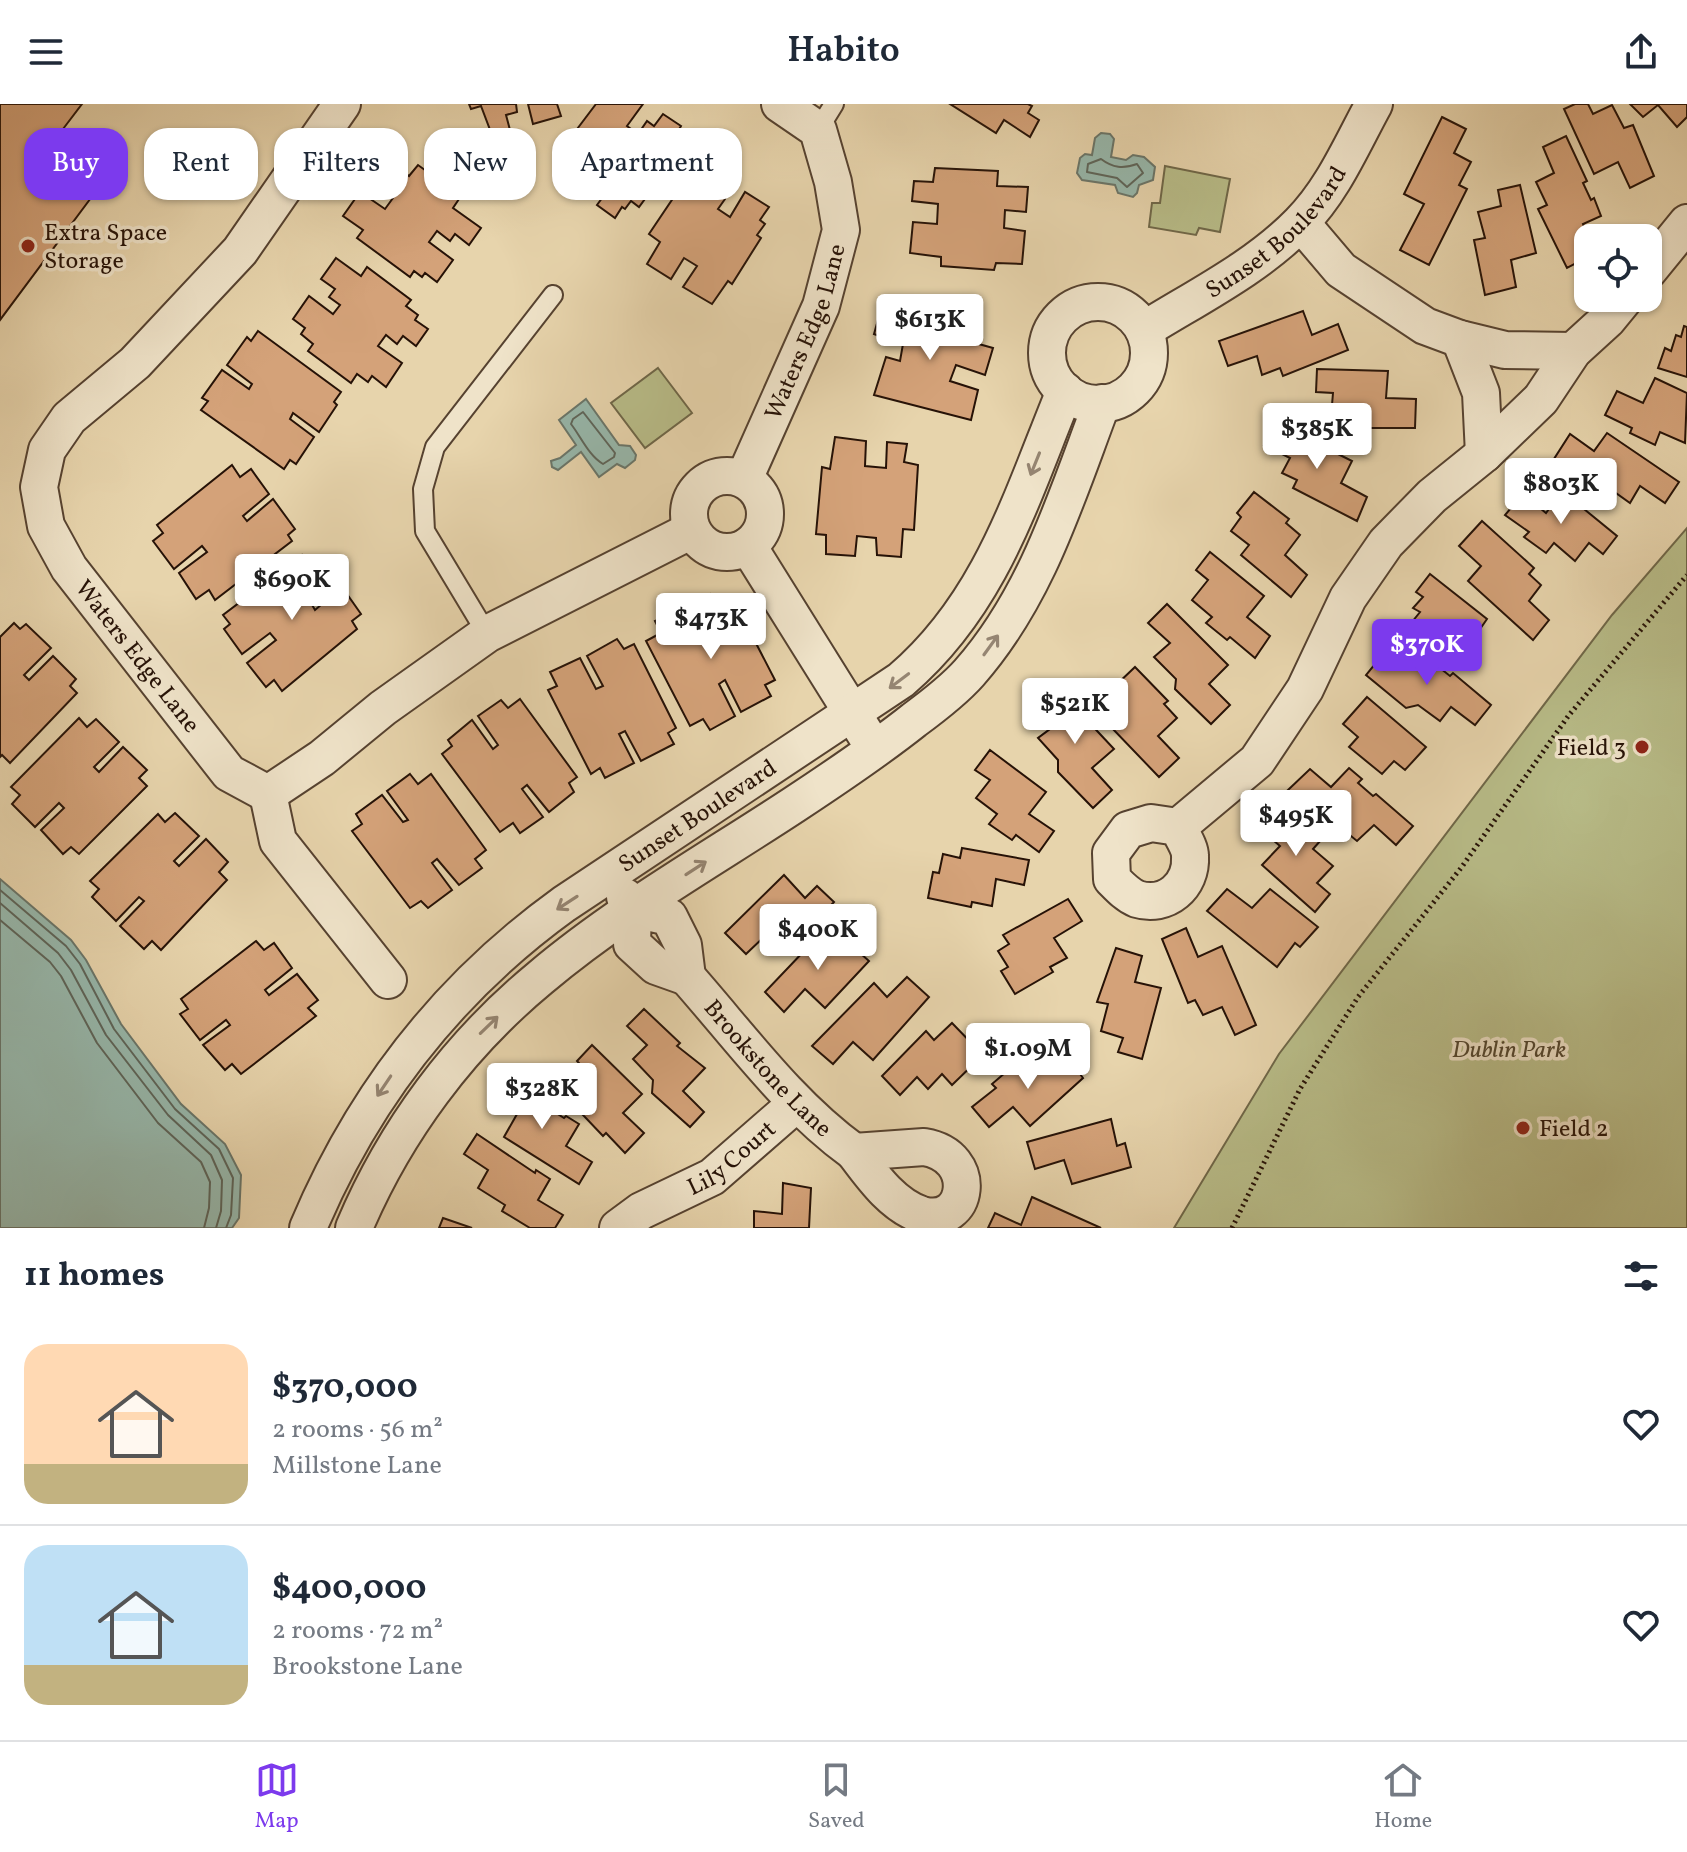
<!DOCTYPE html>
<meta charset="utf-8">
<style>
body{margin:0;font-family:Vollkorn,serif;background:#f6f6f7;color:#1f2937;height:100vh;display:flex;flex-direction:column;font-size:30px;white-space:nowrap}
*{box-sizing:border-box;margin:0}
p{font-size:26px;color:#747a83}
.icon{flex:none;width:44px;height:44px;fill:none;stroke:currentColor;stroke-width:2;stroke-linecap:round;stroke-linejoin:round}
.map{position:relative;height:1124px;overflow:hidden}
.details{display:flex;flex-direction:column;background:#fff;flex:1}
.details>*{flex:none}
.banner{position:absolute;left:24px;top:24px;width:800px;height:72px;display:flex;gap:16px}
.controls{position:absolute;left:1574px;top:120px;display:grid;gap:16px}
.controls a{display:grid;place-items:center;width:88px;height:88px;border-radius:16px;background:#fff;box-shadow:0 2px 6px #0004;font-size:40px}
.price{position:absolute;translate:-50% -68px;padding:0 18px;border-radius:8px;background:#fff;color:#222;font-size:26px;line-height:52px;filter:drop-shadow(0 2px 4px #0008)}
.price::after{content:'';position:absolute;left:50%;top:48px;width:24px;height:18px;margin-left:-12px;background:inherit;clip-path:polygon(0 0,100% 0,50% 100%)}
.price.selected{background:#7c3aed;color:#fff}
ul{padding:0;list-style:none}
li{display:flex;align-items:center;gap:24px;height:200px;padding:0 24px}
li+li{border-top:2px solid #e0e1e3}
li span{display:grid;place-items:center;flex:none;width:224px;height:160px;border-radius:24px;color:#555}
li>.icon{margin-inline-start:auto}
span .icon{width:96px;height:96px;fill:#fffc;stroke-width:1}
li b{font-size:34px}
h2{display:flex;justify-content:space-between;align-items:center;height:96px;padding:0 24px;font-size:34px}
.pill{padding:0 28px;border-radius:24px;background:#fff;box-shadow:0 2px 6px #0004;font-size:28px;line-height:72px}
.pill.selected{background:#7c3aed;color:#fff}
header{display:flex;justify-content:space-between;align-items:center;height:104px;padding:0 24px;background:#fff;font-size:36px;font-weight:600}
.dock{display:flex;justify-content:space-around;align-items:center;height:112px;border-top:2px solid #e0e1e3;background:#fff;font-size:22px;color:#747a83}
.dock a{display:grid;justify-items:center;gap:4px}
.dock .selected{color:#7c3aed}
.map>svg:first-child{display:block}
.green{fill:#b8bc88;stroke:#6f6748;stroke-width:2}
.water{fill:#97b8ac;stroke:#6a766a;stroke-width:2}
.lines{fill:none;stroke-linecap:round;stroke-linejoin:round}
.shore{stroke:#5e655a;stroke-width:2}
.building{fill:#d4a279;stroke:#261207;stroke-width:2}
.lane-casing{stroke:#564230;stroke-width:22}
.street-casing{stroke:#564230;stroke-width:40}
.path{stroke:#261207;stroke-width:5;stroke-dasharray:2 4;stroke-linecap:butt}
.lane{stroke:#efe3c9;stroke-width:18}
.street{stroke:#efe3c9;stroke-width:36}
.oneway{stroke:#958572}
.poi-dot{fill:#8f2418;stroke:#efe3c9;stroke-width:3}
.labels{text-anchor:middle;stroke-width:7;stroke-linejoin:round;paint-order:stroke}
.street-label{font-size:24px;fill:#261207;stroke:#efe3c9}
.poi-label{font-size:24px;fill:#261207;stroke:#efe3c9;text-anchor:start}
.park-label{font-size:24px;font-style:italic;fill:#52452e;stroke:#efe3c9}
</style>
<header><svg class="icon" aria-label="menu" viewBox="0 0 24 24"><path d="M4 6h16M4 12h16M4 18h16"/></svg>Habito<svg class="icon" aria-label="share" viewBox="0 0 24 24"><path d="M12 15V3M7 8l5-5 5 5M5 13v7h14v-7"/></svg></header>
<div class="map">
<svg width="1687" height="1124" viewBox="0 0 1687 1124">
<rect width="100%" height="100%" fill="#e7d4ac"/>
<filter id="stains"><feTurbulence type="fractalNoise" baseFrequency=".0025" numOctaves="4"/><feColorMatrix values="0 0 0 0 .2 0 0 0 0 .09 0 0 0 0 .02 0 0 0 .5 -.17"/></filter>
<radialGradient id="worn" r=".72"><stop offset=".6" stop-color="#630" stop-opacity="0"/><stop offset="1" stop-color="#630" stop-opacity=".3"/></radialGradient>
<g class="green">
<polygon points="1165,62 1230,75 1220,128 1199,124 1196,131 1149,123 1152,99 1160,99"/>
<polygon points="658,264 692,309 645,344 611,299"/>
<polygon points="1687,424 1687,1124 1174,1124 1279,950 1612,511"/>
</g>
<g class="water">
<polygon points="1101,29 1110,30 1114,35 1111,53 1126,56 1133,51 1144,53 1155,63 1153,76 1139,81 1137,89 1133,93 1118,89 1115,81 1082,76 1077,69 1080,54 1085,50 1092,51 1095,34"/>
<polygon points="586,295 619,341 630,342 636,351 635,356 625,364 617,360 599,373 581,348 558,366 552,363 551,357 560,354 576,341 559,316"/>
<polygon points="0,775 71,836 86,856 121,920 181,1000 225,1040 241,1071 239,1114 232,1124 0,1124"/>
</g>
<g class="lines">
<g class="shore">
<path d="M1101 55C1113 64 1123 65 1137 60L1143 69 1127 83 1117 74 1087 68 1088 60Z"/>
<path d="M583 308 615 349 614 353 603 360C589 352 581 333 571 320L573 315Z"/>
<polyline points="0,786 66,842 80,860 114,925 175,1005 219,1045 233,1074 231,1111 226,1124"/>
<polyline points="0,799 58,849 71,866 106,931 168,1011 211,1051 222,1076 221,1107 216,1124"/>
<polyline points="0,816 50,858 61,872 97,939 158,1019 201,1058 210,1078 209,1104 204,1124"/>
</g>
</g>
<g class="building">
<polygon points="0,0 82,0 63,25 111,67 0,216"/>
<polygon points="469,0 516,0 517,8 506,11 510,26 492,31 481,2 471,5"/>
<polygon points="528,0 557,0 561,12 533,20"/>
<polygon points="596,0 643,0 627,22 638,30 647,17 654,22 663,10 681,22 666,48 675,54 639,103 631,97 625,105 622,103 615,114 597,101 605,90 597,84 606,71 597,65 579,89 557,72 565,60 561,58 570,45 565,41"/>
<polygon points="950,0 1028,0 1032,2 1028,9 1039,16 1030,33 1004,16 996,29"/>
<polygon points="1575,0 1588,0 1593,10 1612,1 1624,24 1633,21 1654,72 1630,84 1618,58 1594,70 1564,5"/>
<polygon points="1630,0 1687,0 1687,13 1677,23 1658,1 1643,13"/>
<polygon points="1442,13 1466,25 1454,49 1471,58 1459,81 1467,85 1429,161 1400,146 1424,100 1404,90"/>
<polygon points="1566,32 1587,77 1583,79 1591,96 1594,94 1601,112 1583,120 1589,134 1588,153 1567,164 1538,105 1547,101 1536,78 1554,69 1543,43"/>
<polygon points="385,54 409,72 418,61 461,92 453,104 481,124 469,141 455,130 450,137 437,127 429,138 453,156 437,178 425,169 422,173 414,167 410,173 357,134 363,126 343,112 360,88 385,105 393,94 370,76"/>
<polygon points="935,64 998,67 997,82 1028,83 1026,108 1005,106 1004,124 1025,127 1022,160 996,159 994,166 941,162 941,153 910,149 913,118 937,120 938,100 912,97 914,77 933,78"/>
<polygon points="710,65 727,76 718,90 725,95 718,105 730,113 745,88 769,103 760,116 765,120 757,131 761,134 732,180 728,177 712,200 683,183 697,162 684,154 671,175 647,160 660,138 649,130 682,81 694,89"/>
<polygon points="1520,81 1536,149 1511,156 1516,183 1485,191 1474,136 1485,134 1478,108 1501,102 1498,86"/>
<polygon points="336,154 361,172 367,163 411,196 406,202 418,211 415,216 428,225 416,242 403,232 397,240 386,231 378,242 402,259 386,283 372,272 368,278 357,270 351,279 308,247 313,240 301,230 305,224 293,215 309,192 333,210 340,201 329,193 335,185 321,175"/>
<polygon points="913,204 972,222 968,237 993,244 985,271 956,261 950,277 978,286 971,316 874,291 886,253 900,257 903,240 874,230 881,205 909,215"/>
<polygon points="1303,207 1312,231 1338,220 1348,246 1283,272 1280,264 1262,271 1257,252 1228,262 1219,237"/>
<polygon points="1684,222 1687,223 1687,273 1658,264 1665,244 1671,247 1676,231 1681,233"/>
<polygon points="258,227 341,288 334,298 337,301 319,328 293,309 290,315 314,333 296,360 290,356 284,365 201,306 208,297 202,294 222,266 249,285 252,280 227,261 247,233 251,237"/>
<polygon points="1317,265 1388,267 1386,294 1416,295 1415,324 1358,324 1358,314 1331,313 1333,289 1316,288"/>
<polygon points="1655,274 1687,289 1685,339 1660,328 1655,341 1630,329 1632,324 1605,311 1617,287 1643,299"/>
<polygon points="1276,319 1352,357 1341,379 1367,393 1357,417 1293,384 1297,376 1282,369 1290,354 1264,341"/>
<polygon points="1607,329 1679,378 1665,399 1640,382 1630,399 1613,387 1607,396 1552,358 1570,330 1594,347"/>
<polygon points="835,333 866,337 865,362 886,364 887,338 907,340 904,358 918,361 914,426 903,425 901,453 877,451 876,434 857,432 855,452 826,450 826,431 816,430 822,363 830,365"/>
<polygon points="232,361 240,373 251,365 269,390 243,412 247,417 273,395 295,425 288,431 292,437 215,496 209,486 196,495 179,469 207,448 202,442 174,465 153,437 163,429 157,421"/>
<polygon points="1562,387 1617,432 1603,450 1589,439 1575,457 1554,439 1546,449 1524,433 1529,428 1505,411 1523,390 1546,409"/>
<polygon points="1254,388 1289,415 1286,419 1300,431 1285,451 1307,471 1291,493 1241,451 1249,441 1231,427 1241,413 1237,409"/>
<polygon points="1482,417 1534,464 1529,470 1541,481 1529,497 1549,516 1533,536 1468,477 1481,462 1459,442"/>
<polygon points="1210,448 1264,492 1247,513 1270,532 1255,554 1230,533 1227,536 1206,519 1212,513 1192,496 1208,476 1196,466"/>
<polygon points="302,451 309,461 319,453 337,479 311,499 315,506 342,483 361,510 352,517 357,525 282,587 274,576 266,583 247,559 276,536 270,529 242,550 224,525 230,520 223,511"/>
<polygon points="1430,470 1487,515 1471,538 1457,528 1446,544 1412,518 1420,508 1413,504 1423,493 1416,488"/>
<polygon points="710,490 716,501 732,493 775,576 765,581 771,592 741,608 725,576 719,580 735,612 710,626 703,615 690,622 646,537 661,529 655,517 682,505 697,536 703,533 687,502"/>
<polygon points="1167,500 1228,561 1209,580 1230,601 1211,620 1175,585 1176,575 1154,553 1170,539 1148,519"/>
<polygon points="14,519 20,525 26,520 51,544 24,571 29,576 53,552 76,575 70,582 77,589 10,659 2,651 0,653 0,533"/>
<polygon points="617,535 624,545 634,540 676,624 668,629 674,640 641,657 625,627 619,630 634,659 605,674 600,664 591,670 548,586 557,582 550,568 580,554 596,585 603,582 587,552"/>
<polygon points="1388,544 1411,562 1424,545 1437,557 1435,560 1450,572 1453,569 1491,601 1475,621 1451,603 1440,617 1418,601 1406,604 1366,571"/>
<polygon points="1135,563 1168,597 1164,600 1177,614 1158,632 1179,654 1159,673 1110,622 1117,615 1104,602 1119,587 1114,583"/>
<polygon points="1055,582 1114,645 1092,664 1112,686 1093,704 1058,668 1058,656 1038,634 1054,622 1035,600"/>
<polygon points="1367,593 1426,643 1405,666 1394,657 1382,670 1349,643 1358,633 1343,620"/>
<polygon points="520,595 577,673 569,679 574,688 549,708 527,681 522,685 543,713 520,729 513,719 500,728 442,650 452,642 448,636 472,616 493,645 498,641 478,612 501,596 508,604"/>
<polygon points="79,614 87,623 96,615 119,638 94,663 99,668 123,643 147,666 139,674 147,682 79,750 71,743 63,750 41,726 64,704 59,699 35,723 12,700 20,691 11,683"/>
<polygon points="990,646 1046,688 1029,710 1054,727 1039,748 1016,731 1012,736 989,720 997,710 976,694 990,676 975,666"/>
<polygon points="1349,664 1362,675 1358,679 1373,692 1376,690 1413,722 1396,741 1374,721 1357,737 1334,718 1330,722 1288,686 1310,665 1331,683"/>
<polygon points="410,670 418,680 431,670 486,746 475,755 482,764 459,781 437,755 432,759 452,786 428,804 421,797 410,804 352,727 362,720 356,710 382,691 403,718 408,716 387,687"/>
<polygon points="1276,701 1298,720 1301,718 1321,736 1313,745 1333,762 1317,779 1330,790 1315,808 1262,761 1280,742 1257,722"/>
<polygon points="175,709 199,732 174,757 179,762 206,735 228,758 219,768 227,776 161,846 152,837 144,845 120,822 144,797 139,793 116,817 92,793 99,785 90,777 158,710 165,718"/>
<polygon points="962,744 1029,756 1024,781 996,775 992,802 972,798 971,803 928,794 933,768 939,769 943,750 960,754"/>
<polygon points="784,771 805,794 817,782 834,798 786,849 767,830 746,850 725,829"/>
<polygon points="1227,785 1252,804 1270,785 1318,823 1300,843 1295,839 1277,863 1207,807"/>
<polygon points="1068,795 1082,817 1054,834 1067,854 1050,863 1053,868 1015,890 1001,867 1008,863 998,847 1009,840 1003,831"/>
<polygon points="826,824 847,843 850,840 869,857 825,904 805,885 784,908 765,888"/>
<polygon points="1186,824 1198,853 1222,842 1256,921 1235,931 1222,903 1203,911 1195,896 1188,899 1162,835"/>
<polygon points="256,837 264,846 274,839 292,864 265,886 269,891 297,870 318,896 308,904 316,912 241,970 232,960 225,966 203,941 230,921 226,916 200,936 180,910 188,905 181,895"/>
<polygon points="1116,844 1142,852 1135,878 1161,884 1142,955 1118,948 1123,934 1101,927 1108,900 1097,898"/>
<polygon points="907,873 929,893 873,956 853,938 833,960 812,942 874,879 887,893"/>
<polygon points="644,905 680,939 677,942 705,964 683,987 704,1008 690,1023 652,989 653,976 633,955 647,941 627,922"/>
<polygon points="952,919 983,951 952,981 942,970 928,985 917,973 900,991 882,972 926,927 934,936"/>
<polygon points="592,941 642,990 623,1009 644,1029 625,1049 606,1029 603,1032 583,1011 591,1003 572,984 588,969 577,957"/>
<polygon points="1041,950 1056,967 1069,955 1083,974 1030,1022 1013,1003 989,1023 972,1003 996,984 992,980 1013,962 1018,969"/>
<polygon points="506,975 548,1000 547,1003 564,1014 566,1012 579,1020 566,1042 592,1058 579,1080 504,1033 517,1010 493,996"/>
<polygon points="1111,1015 1117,1042 1125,1039 1131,1063 1072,1080 1064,1056 1035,1065 1027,1038"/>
<polygon points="477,1030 535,1069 536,1066 550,1075 538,1096 563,1111 555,1124 530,1124 502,1107 505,1101 478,1084 488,1066 464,1050"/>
<polygon points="783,1079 811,1084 809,1124 754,1124 754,1107 782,1110"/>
<polygon points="1032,1093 1101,1124 988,1124 995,1109 1021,1121"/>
<polygon points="443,1114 472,1124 439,1124"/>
</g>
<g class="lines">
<g class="lane-casing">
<g id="lane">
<polyline points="818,26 834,0"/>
<polyline points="487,530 425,427 423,385 435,343 553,191"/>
</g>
</g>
<g class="street-casing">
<g id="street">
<polyline points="1301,119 1341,166 1425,222 1460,235 1505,246 1573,247"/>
<polyline points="1648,167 1687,119"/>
<circle cx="1098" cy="249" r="51"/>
<path id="s1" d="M1144 226C1197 193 1256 164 1300 119 1333 86 1352 40 1374 0"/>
<polyline points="1460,235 1481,289 1484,350"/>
<circle cx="727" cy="410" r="38"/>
<path id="s2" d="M744 375 821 202 841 126 833 78 818 26 780 0"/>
<polyline points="748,442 866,631"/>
<polyline points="268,690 229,669 69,464 46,422 39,383 47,346 69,314 135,259 240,147 342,0"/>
<polyline points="268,690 322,654 383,604 487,530 692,426"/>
<polyline points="268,690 278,737 388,876"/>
<path d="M1151 719 1178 723C1182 732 1190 743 1190 752 1192 782 1166 804 1137 795 1127 791 1119 782 1112 775L1111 749 1128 726Z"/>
<polyline points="1178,723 1257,657 1305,585 1348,494 1386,439 1432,392 1484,350 1541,295 1573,247 1607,216 1625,194"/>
<polyline points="625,793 633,805 632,840 656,862 687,873 683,841 669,813 633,805"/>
<path id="s3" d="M687 873C740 933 789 1001 854 1048"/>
<path d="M924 1043C980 1052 969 1124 922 1111 893 1102 872 1072 854 1048Z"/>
<path id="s4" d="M308 1124C363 993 449 883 564 800L901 576C991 499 1021 394 1065 287"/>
<path d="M354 1124C395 1027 459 941 540 874 618 808 710 756 795 700 836 673 875 647 914 616 933 602 953 587 969 569 1037 492 1066 394 1102 299"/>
<path id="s5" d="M618 1124 641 1107 712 1073 797 999"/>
</g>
</g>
<polyline class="path" points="1232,1124 1300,985 1358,893 1461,764 1569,611 1687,471"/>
<use href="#lane" class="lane"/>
<use href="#street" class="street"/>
</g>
<defs><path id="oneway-shaft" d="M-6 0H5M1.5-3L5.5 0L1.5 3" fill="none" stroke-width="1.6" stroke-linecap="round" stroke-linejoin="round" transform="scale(2)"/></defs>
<g class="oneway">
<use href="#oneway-shaft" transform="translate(1035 360) rotate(112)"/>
<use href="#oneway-shaft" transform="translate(991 541) rotate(-54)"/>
<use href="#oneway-shaft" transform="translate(899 577) rotate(143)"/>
<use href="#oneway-shaft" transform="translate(696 764) rotate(-33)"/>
<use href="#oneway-shaft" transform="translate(567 799) rotate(147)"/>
<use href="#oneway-shaft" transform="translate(489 921) rotate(-44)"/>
<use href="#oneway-shaft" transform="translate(384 982) rotate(124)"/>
</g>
<g class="poi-dot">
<circle cx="28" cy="142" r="8"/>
<circle cx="1642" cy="643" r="8"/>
<circle cx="1523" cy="1024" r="8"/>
</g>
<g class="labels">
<g class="street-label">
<text dy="8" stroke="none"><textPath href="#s1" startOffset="166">Sunset Boulevard</textPath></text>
<text dy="8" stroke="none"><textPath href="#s2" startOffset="160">Waters Edge Lane</textPath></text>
<text transform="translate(138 552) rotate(52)" y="8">Waters Edge Lane</text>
<text dy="8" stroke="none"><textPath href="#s4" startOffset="578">Sunset Boulevard</textPath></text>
<text dy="8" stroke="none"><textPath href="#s3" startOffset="122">Brookstone Lane</textPath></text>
<text dy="8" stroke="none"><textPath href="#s5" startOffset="134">Lily Court</textPath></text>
</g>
<g class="poi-label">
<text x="44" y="136">Extra Space<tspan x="44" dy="28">Storage</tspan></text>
<text x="1626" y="651" text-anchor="end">Field 3</text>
<text x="1539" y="1032">Field 2</text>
</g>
<g class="park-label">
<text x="1509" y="953">Dublin Park</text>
</g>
</g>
<rect width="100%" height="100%" filter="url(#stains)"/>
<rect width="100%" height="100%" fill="url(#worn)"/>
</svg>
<div class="controls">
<a><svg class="icon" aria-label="locate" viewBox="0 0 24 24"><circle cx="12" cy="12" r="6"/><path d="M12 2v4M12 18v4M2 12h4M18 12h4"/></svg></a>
</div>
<b class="price" style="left:930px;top:258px">$613K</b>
<b class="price" style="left:1317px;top:367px">$385K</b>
<b class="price" style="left:1561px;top:422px">$803K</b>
<b class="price" style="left:292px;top:518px">$690K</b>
<b class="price" style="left:711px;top:557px">$473K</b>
<b class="price selected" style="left:1427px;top:583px">$370K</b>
<b class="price" style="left:1075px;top:642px">$521K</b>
<b class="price" style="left:1296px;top:754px">$495K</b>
<b class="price" style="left:818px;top:868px">$400K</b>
<b class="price" style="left:1028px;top:987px">$1.09M</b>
<b class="price" style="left:542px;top:1027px">$328K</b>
<div class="banner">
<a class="pill selected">Buy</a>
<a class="pill">Rent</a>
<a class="pill">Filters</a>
<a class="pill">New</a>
<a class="pill">Apartment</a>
</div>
</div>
<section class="details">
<h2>11 homes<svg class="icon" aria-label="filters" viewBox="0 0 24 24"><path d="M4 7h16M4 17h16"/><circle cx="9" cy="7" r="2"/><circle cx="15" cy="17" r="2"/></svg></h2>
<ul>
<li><span style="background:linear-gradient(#ffd9b3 75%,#c2b280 0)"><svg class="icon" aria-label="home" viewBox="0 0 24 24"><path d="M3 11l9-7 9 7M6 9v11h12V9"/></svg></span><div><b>$370,000</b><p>2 rooms · 56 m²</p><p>Millstone Lane</p></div><svg class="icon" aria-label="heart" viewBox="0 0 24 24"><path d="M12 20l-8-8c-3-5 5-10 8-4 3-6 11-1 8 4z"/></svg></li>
<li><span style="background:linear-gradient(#bfe0f5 75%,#c2b280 0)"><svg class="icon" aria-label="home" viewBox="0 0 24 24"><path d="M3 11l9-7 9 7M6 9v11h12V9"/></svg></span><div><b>$400,000</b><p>2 rooms · 72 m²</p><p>Brookstone Lane</p></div><svg class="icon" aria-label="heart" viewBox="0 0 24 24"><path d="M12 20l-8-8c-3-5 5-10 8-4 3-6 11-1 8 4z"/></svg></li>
</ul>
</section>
<nav class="dock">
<a class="selected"><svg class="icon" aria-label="map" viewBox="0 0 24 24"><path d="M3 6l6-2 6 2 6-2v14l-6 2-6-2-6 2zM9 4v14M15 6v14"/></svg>Map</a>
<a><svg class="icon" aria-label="saved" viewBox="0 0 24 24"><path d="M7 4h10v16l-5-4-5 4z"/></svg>Saved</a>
<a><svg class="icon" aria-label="home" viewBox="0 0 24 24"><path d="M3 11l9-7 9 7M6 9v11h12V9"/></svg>Home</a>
</nav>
